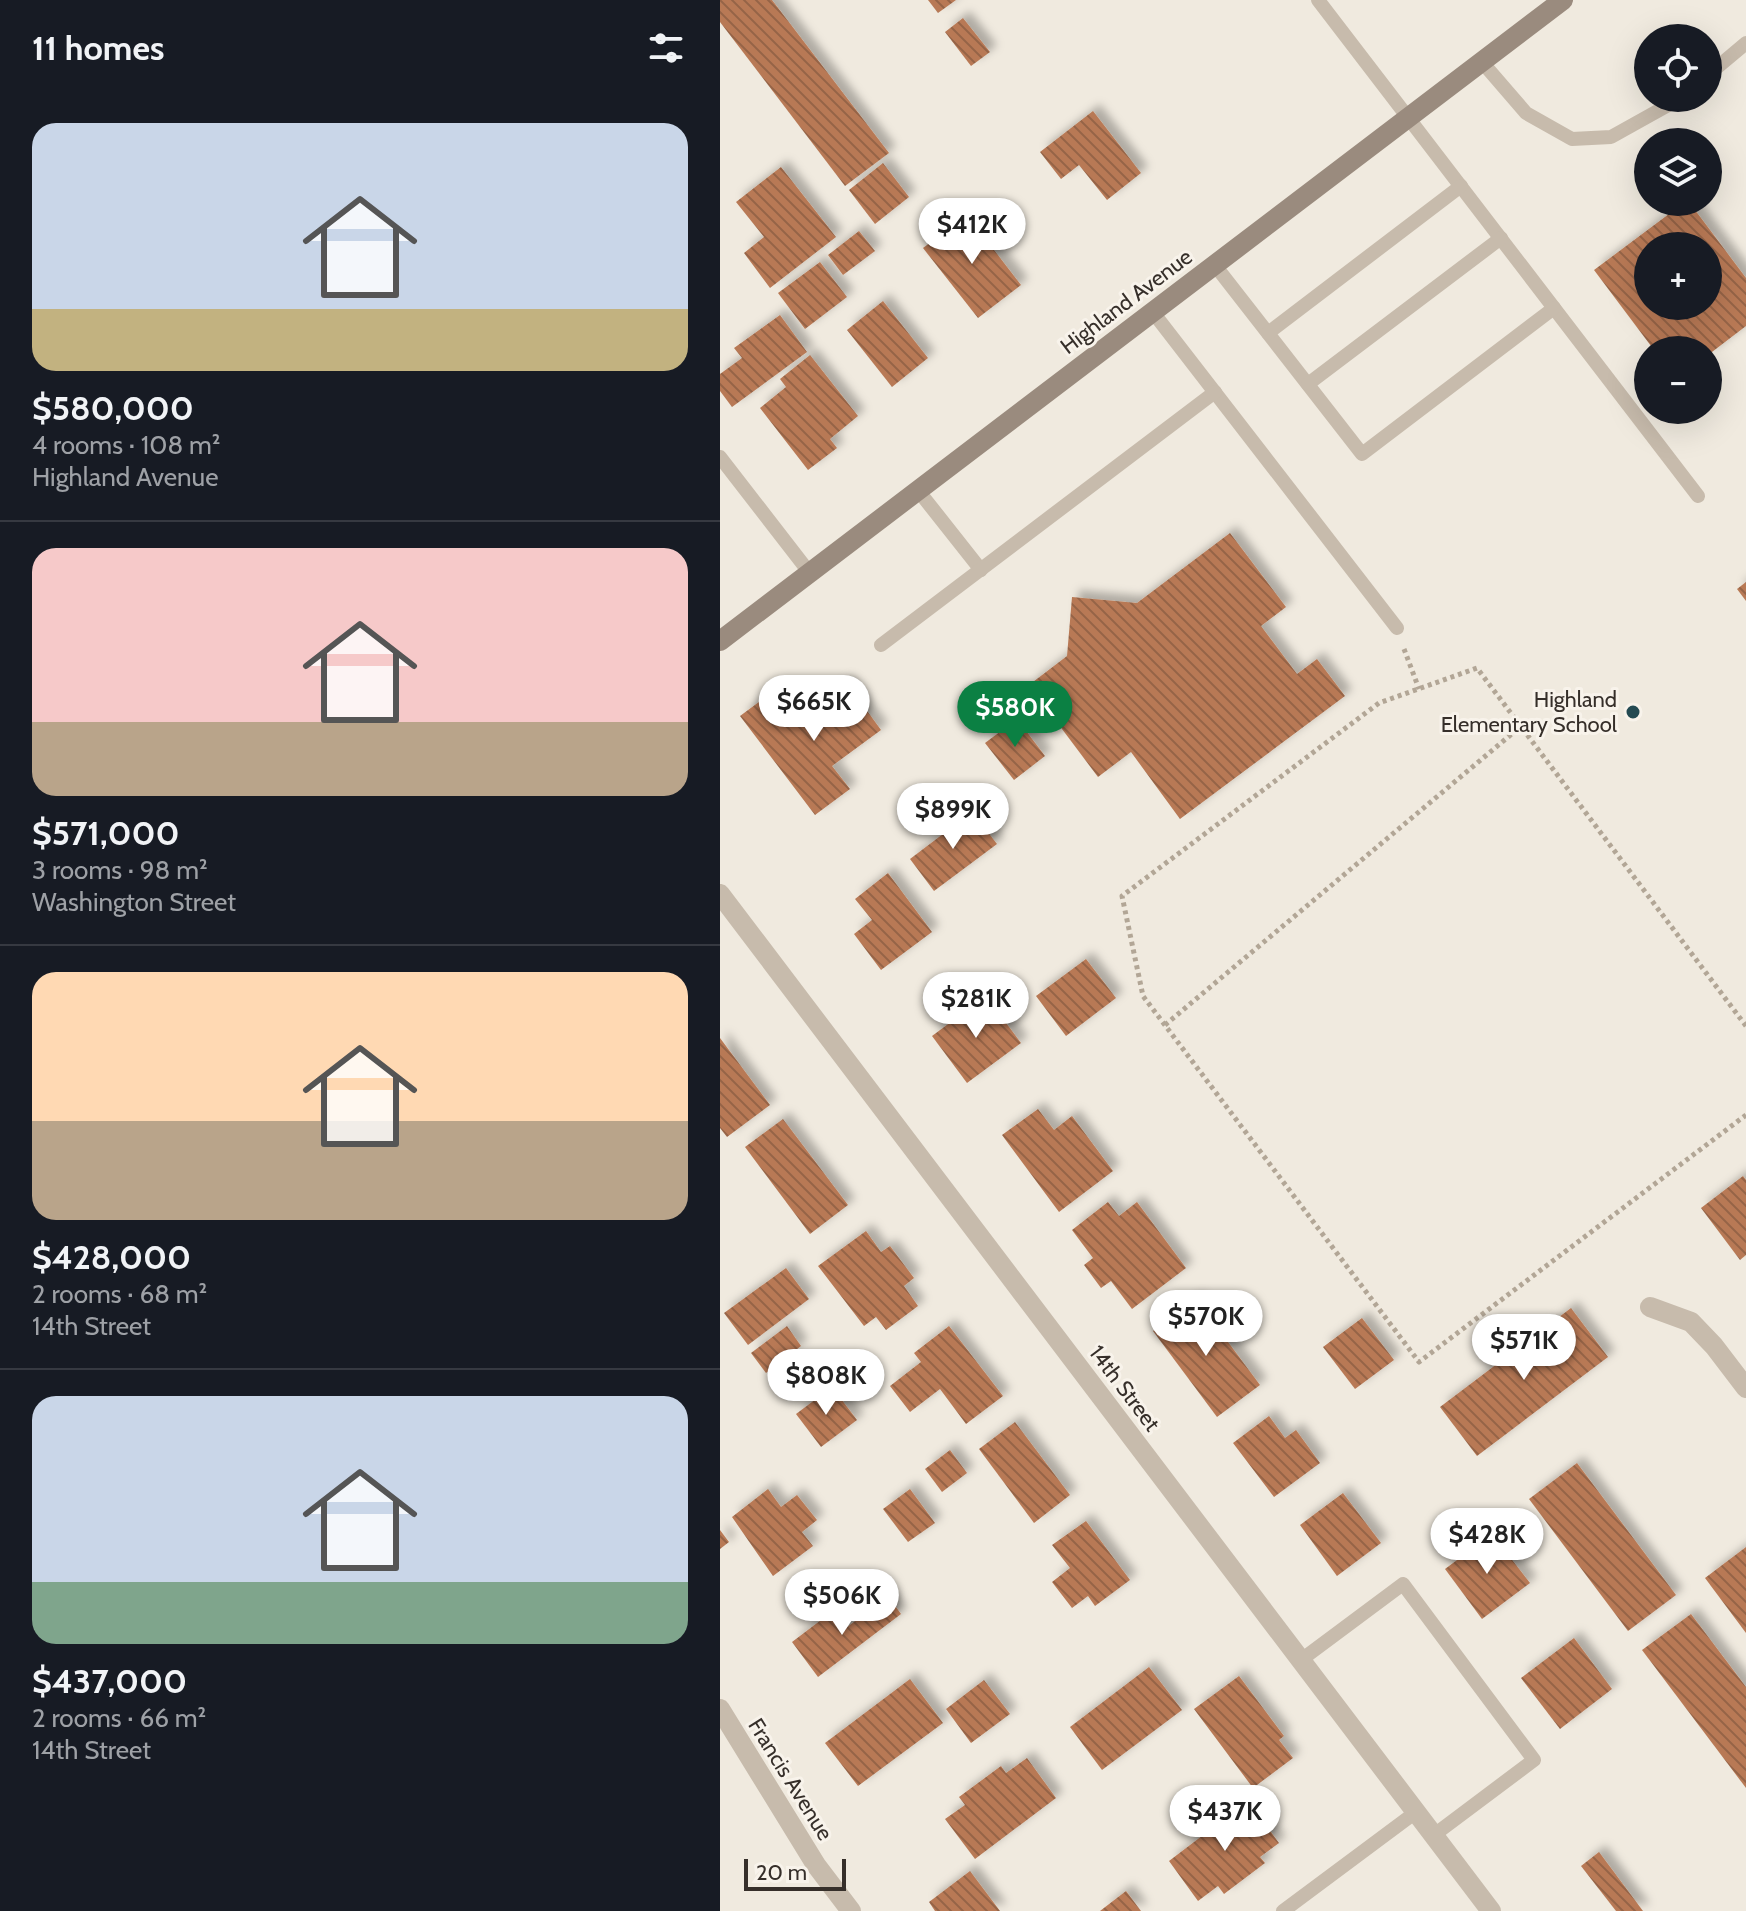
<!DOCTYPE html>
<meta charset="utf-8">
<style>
body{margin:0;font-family:Cabin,sans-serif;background:#242831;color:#f1f3f6;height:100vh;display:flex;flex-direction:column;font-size:30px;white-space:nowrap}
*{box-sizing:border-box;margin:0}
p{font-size:26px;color:#9ea1a6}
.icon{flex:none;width:44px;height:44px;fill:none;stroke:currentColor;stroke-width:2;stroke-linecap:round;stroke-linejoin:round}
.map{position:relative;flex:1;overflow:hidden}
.side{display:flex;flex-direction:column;background:#171b24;width:720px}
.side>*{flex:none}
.controls{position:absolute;left:914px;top:24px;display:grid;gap:16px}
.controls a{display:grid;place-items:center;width:88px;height:88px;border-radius:50%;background:#171b24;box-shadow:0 8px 32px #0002;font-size:40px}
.scale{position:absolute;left:24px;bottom:20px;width:102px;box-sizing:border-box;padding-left:8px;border:4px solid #362f2a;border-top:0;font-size:22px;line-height:28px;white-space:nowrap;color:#362f2a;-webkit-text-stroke:6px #f8f3eb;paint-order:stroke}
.price{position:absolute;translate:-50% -68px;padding:0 18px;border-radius:28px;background:#fff;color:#222;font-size:26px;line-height:52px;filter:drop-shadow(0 2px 4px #0008)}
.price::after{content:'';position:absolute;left:50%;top:48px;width:24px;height:18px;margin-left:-12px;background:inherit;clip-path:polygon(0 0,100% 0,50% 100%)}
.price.active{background:#0b8043;color:#fff}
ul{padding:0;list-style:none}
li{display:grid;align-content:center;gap:16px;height:424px;padding:0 32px}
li+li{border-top:2px solid #363941}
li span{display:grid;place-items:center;height:248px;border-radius:24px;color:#555}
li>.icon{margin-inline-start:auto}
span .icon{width:144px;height:144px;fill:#fffc;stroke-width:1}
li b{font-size:34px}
h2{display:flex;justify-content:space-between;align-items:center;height:96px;padding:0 32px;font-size:34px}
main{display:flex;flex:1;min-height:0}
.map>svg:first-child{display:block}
.building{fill:url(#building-back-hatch);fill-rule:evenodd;filter:url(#shadow)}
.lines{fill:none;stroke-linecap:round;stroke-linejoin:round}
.path{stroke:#b2a696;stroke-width:5;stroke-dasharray:4 4;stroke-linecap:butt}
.service{stroke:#c7bbac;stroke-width:14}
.minor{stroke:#c7bbac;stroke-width:20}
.secondary{stroke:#9a8b7e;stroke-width:20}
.poi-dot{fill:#244a52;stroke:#f8f3eb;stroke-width:3}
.labels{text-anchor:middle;stroke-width:6;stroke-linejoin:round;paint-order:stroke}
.street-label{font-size:22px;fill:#362f2a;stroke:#f8f3eb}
.poi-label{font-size:22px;fill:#362f2a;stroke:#f8f3eb;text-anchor:end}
</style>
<main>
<section class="side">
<h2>11 homes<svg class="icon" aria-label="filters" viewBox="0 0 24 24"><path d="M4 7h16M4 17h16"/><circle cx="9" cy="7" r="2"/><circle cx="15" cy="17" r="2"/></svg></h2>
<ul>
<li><span style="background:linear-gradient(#c9d6e8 75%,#c2b280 0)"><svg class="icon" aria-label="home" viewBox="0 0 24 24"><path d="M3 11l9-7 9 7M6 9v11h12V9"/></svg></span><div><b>$580,000</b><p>4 rooms · 108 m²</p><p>Highland Avenue</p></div></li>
<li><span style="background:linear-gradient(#f6c9c9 70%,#b9a48a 0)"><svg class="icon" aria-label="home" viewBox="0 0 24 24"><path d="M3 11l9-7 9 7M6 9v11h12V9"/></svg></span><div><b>$571,000</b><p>3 rooms · 98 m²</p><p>Washington Street</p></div></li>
<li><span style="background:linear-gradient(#ffd9b3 60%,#b9a48a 0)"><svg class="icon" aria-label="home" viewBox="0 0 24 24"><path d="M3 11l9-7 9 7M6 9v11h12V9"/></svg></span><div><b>$428,000</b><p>2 rooms · 68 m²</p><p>14th Street</p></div></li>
<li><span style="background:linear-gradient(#c9d6e8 75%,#7fa58c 0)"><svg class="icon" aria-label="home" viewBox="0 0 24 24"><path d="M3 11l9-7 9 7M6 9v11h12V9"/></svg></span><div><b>$437,000</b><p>2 rooms · 66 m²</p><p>14th Street</p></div></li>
</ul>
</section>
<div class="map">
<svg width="1026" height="1911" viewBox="0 0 1026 1911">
<defs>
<pattern id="building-back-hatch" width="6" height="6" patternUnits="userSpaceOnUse" patternTransform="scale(2)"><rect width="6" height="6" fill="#b87955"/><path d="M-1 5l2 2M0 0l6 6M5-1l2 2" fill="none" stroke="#966447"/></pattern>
<filter id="shadow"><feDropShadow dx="7" dy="-7" stdDeviation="4" flood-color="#0004"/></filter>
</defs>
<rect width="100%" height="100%" fill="#f0eadf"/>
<g class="building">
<polygon points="0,0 52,0 169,153 125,186 0,22"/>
<polygon points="208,0 236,0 218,13"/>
<polygon points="243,18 270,52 251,66 225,32"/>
<polygon points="373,111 421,173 387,200 359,165 341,179 320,152"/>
<polygon points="163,163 189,197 155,224 129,190"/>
<polygon points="61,167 116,237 50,288 24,253 44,237 16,202"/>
<path d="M965 202H969L1026 278V326L988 355V350H934L874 270ZM928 246H988V306H928Z"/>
<polygon points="247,215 301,285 258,318 203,248"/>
<polygon points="139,231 155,251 123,275 108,255"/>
<polygon points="100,262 127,297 85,329 58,293"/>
<polygon points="163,301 208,358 172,387 127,330"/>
<polygon points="60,315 87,352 12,407 0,391 0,374 22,358 14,348"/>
<polygon points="90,355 138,416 110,439 117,448 88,470 40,408 66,387 60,379"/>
<polygon points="510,533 566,607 541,626 577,674 597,659 625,696 460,819 411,752 378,777 309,685 347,656 352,597 417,603"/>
<polygon points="1026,582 1026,601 1017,589"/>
<polygon points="126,682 161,730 112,766 130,789 95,815 20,716 47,696 69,725"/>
<polygon points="297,719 325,756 294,780 265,743"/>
<polygon points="252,812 277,844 214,891 190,859"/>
<polygon points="168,873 212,932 161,970 134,934 152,920 135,899"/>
<polygon points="366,959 396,998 346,1036 316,996"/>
<polygon points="266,996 301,1043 247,1083 212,1036"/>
<polygon points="0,1038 50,1105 7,1137 0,1128"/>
<polygon points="318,1109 334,1130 352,1116 393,1171 339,1212 282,1135"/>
<polygon points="63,1119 128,1205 90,1234 25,1147"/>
<polygon points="1023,1176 1026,1180 1026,1255 1020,1260 981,1208"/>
<polygon points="388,1202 399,1216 417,1202 466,1268 412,1309 391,1281 381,1288 364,1265 373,1258 352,1230"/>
<polygon points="146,1231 161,1252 170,1246 194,1278 184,1286 198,1306 166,1330 156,1317 144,1326 98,1266"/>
<polygon points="66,1268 89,1299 28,1345 4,1313"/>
<polygon points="476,1299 540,1385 497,1417 433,1331"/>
<polygon points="851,1308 888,1357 757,1456 720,1407"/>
<polygon points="642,1318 674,1360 635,1389 603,1347"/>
<polygon points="67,1326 81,1346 46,1373 31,1353"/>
<polygon points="229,1326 283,1396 246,1424 220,1389 190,1412 170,1386 201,1362 194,1353"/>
<polygon points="112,1387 137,1420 101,1447 76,1414"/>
<polygon points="549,1416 565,1438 576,1430 600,1463 554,1497 513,1443"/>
<polygon points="295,1422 350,1495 314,1523 259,1449"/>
<polygon points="230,1450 247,1473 222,1492 205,1469"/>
<polygon points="857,1463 956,1595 908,1631 809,1499"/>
<polygon points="48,1489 61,1507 77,1495 97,1520 82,1532 93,1546 53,1576 12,1517"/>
<polygon points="190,1489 215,1523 188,1542 163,1509"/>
<polygon points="623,1493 661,1543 617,1576 580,1525"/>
<polygon points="366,1521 410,1580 375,1606 368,1596 352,1608 332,1582 350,1568 332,1545"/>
<polygon points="0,1530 9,1542 0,1549"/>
<polygon points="772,1534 810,1583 762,1619 725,1569"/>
<polygon points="1026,1547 1026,1633 985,1578"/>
<polygon points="168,1596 181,1614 98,1677 72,1642 109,1614 122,1631"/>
<polygon points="971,1614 1026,1687 1026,1788 922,1650"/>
<polygon points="854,1638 892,1689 840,1729 801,1678"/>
<polygon points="429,1667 462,1710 382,1770 350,1727"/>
<polygon points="519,1676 564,1736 559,1740 573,1758 533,1788 474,1709"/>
<polygon points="190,1679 223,1723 138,1786 105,1743"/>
<polygon points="264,1680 290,1714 251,1743 226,1709"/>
<polygon points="307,1758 336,1798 255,1859 225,1819 245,1805 239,1797 281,1766 286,1773"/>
<polygon points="528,1801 559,1843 540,1857 545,1863 504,1894 498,1886 478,1901 449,1861"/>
<polygon points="879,1852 923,1911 896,1911 861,1866"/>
<polygon points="250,1871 280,1911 215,1911 209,1902"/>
<polygon points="406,1891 421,1911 380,1911"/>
</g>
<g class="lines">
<g class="path">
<polyline points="684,649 699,689"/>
<polyline points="445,1025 800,727"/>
<polyline points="1026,1026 757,668 659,703 402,896 423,996 699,1362 1026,1115"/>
</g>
<g class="service">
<polyline points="598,0 978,496"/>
<polyline points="762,62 806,113 852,139 891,137 961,98"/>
<polyline points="988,75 1026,43"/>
<polyline points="494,264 642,454 834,308"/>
<polyline points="432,311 677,628"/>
<polyline points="548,333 741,186"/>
<polyline points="588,384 781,238"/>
<polyline points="0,457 89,572"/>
<polyline points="197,489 261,570"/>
<polyline points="161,645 495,392"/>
<polyline points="581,1660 683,1584 814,1760 714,1835"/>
<polyline points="563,1911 696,1812"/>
</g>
<g class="minor">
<polyline points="0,894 771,1911"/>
<polyline points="930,1307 971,1322 994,1346 1026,1388"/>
<polyline points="0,1709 96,1865 131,1911"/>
</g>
<polyline class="secondary" points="0,641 843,0"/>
</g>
<circle class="poi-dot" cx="913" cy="712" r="8"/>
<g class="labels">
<g class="street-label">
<text transform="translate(406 301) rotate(-37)" y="8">Highland Avenue</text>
<text transform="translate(405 1388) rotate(53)" y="8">14th Street</text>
<text transform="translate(71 1779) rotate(58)" y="8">Francis Avenue</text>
</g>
<g class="poi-label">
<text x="897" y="707">Highland<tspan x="897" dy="25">Elementary School</tspan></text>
</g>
</g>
</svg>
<div class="controls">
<a><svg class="icon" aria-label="locate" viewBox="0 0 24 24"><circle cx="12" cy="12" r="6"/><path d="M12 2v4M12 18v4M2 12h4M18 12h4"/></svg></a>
<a><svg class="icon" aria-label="layers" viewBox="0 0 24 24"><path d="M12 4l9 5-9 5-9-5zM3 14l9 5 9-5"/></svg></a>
<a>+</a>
<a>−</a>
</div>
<div class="scale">20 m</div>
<b class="price" style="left:252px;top:266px">$412K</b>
<b class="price" style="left:94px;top:743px">$665K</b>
<b class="price active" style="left:295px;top:749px">$580K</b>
<b class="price" style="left:233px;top:851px">$899K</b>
<b class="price" style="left:256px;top:1040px">$281K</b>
<b class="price" style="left:486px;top:1358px">$570K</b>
<b class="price" style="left:804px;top:1382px">$571K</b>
<b class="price" style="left:106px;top:1417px">$808K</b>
<b class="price" style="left:767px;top:1576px">$428K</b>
<b class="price" style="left:122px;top:1637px">$506K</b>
<b class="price" style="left:505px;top:1853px">$437K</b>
</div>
</main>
